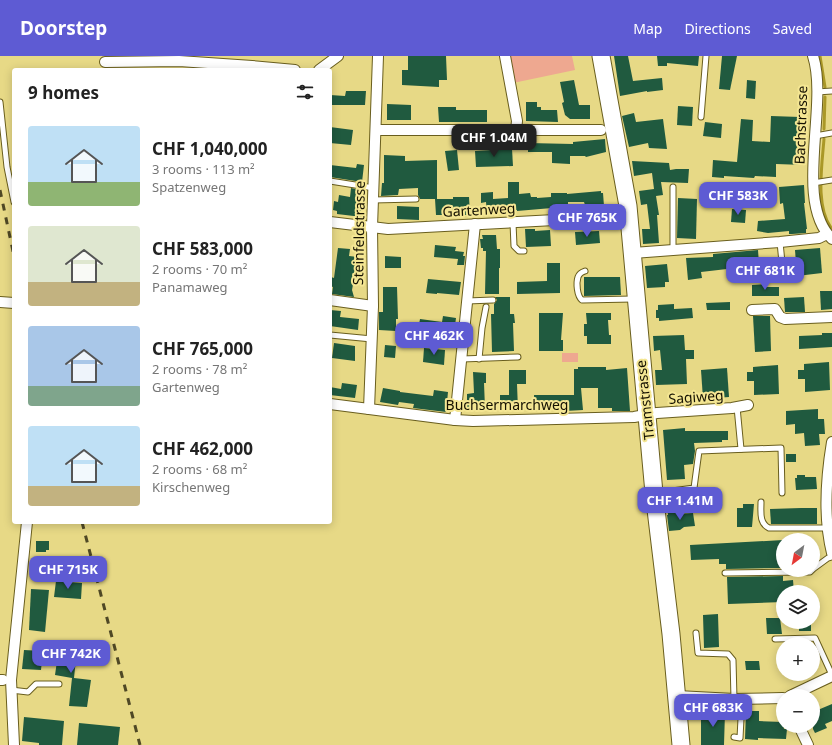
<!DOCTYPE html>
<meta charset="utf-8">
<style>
body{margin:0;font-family:"Noto Sans",sans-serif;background:#f2f2f2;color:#222;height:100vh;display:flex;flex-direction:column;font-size:15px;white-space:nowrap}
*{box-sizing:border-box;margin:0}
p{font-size:13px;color:#767676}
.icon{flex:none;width:22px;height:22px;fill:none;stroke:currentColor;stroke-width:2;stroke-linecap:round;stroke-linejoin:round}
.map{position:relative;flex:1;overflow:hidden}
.sheet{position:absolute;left:12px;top:12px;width:320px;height:456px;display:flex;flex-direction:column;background:#fff;border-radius:4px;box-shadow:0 2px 10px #0003}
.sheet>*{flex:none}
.needle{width:26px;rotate:212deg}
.fabs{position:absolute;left:776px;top:477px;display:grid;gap:8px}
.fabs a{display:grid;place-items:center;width:44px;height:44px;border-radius:50%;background:#fff;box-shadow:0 2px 10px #0003;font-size:20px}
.price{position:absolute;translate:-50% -34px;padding:0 9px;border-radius:8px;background:#5e5bd3;color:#fff;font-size:13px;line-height:26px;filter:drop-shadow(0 1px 2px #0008)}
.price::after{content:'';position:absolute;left:50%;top:24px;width:12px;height:9px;margin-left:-6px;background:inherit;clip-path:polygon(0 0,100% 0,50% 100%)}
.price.active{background:#222;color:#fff}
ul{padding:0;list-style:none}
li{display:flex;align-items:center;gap:12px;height:100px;padding:0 16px}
li span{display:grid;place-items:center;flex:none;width:112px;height:80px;border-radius:4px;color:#555}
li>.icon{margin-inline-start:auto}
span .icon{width:48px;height:48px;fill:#fffc;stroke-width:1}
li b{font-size:17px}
h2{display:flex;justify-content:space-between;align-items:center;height:48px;padding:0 16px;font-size:17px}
header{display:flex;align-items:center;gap:24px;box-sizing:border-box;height:56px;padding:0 20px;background:#5e5bd3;color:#fff}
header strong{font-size:19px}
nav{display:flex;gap:22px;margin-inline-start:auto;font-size:14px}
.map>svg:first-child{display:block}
.green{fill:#eea890}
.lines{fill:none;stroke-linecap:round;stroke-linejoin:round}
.stream{stroke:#aa9827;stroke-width:3}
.building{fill:#205a3f}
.lane-casing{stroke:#695e1e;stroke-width:7}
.street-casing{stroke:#695e1e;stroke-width:12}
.primary-casing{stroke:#695e1e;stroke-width:19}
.lane{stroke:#fff;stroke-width:5}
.street{stroke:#fff;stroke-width:10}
.primary{stroke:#fff;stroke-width:17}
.rail{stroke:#4f4825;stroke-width:3;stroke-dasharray:7 7;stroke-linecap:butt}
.labels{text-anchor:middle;stroke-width:4;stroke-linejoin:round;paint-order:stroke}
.street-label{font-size:14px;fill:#141000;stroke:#f4e693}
</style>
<header>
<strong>Doorstep</strong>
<nav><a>Map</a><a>Directions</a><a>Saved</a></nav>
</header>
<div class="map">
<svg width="832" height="689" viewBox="0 0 832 689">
<rect width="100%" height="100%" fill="#e7d986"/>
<g class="green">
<polygon points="508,0 572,0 575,14 513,27"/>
<rect x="562" y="297" width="16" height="9"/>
</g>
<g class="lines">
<g class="stream">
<polyline points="820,0 825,31"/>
<polyline points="824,73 825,41"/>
<path d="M824 83C822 109 815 152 832 173"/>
</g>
</g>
<g class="building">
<polygon points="408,0 446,0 447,24 439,24 439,31 402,29 402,14 408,14"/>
<polygon points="614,0 628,0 633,25 662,22 663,34 647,36 647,35 620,40"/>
<polygon points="657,0 699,0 698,10 667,7 667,10 658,10"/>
<polygon points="722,0 737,0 730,34 719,33"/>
<polygon points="574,24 579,49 590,49 590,63 570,63 565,59 562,47 564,46 560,26"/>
<polygon points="747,24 756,25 755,43 746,42"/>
<polygon points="346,35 366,35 365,49 330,49 330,39 345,40"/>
<polygon points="526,46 537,46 537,51 541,51 541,54 557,54 558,66 526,65"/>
<polygon points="387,48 411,49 411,64 387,64"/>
<polygon points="678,50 693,51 692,70 677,69"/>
<polygon points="438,51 456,51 456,54 487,54 487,66 439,66"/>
<polygon points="634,57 636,66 663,63 667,93 649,92 648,87 629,91 622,60"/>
<polygon points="771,60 800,61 799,88 805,88 804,109 776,108 776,121 755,120 754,122 724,120 724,122 712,121 713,104 737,106 741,63 753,64 752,85 770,86"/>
<polygon points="705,66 722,68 721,82 703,80"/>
<polygon points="330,71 353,74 351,89 330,87"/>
<polygon points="605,83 606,96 586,101 585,100 570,100 570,108 552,107 552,96 528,96 528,87 573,88 573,86"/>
<polygon points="512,93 513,110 476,111 475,95"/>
<polygon points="457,94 459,114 448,115 445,95"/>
<polygon points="384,99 405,100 405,105 437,104 437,143 420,143 418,139 418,132 399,133 398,139 381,140 382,127 384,127"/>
<polygon points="632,105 669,107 670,114 676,113 689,113 688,127 661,126 663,139 656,140 659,159 657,159 659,187 643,188 642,173 650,173 647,148 641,149 639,135 654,133 652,117 634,120"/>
<polygon points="357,108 364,109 362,126 330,121 330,109 356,112"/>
<polygon points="508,126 519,126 519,138 530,137 531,141 537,141 537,142 551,141 551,137 567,137 567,138 601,135 601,137 603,137 604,150 601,150 601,152 586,152 584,146 568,146 568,154 552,154 552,152 517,155 517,154 502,154 502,157 487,158 486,146 481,147 481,137 493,136 493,143 508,142"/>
<polygon points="804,129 805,147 804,147 807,173 806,173 806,177 792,178 789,178 789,175 768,177 757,175 758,165 785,163 783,147 780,148 779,131"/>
<polygon points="351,132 361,134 360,142 364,143 362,161 337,158 337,155 333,154 334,145 338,146 339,139 350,141"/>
<polygon points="453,141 469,141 470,159 436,159 435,143 453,143"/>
<polygon points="678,142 697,143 696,183 677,182"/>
<polygon points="397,150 419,151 419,164 397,163"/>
<polygon points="732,153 746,154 745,167 731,166"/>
<polygon points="525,173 535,173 535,175 550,174 551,190 526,191"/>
<polygon points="599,175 600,187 576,189 575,176"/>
<polygon points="482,179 496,179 497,193 500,193 500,212 499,212 499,238 485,238 486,195 483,195 483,192 481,192 480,183 483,183"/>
<polygon points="435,189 456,191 455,195 464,196 463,200 465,200 464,209 457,209 458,203 434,201"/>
<polygon points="338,192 350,193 349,200 358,201 352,234 354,241 332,238 333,231 330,230 331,221 334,222"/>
<polygon points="820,192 822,217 797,220 795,194"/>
<polygon points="758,194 759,208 747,209 747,212 742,212 742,218 727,219 727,213 701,216 702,222 688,224 686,202 713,201 713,198"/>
<polygon points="385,200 401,201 401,212 385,212"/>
<polygon points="547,207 560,207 560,237 517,238 517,226 547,225"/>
<polygon points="667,208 669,226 665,226 665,231 647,232 645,210"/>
<polygon points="584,221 620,221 621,239 584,240"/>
<polygon points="428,223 461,226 459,239 437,237 437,238 426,237"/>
<polygon points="767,228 767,231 779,231 779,240 752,240 752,229"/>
<polygon points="383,231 397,231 398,263 396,263 396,275 379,274 379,256 383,256"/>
<polygon points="820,235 832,235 832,253 821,254"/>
<polygon points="495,241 510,241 510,258 514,258 515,267 513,267 514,295 492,296 491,258 494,258 494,248 497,244"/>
<polygon points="804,241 805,256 785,256 784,242"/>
<polygon points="730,246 730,254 707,254 706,247"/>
<polygon points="674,248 674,253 692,252 693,262 659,265 659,262 656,262 656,254 658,254 658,249"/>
<polygon points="330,254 341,255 340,261 359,263 358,274 330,270"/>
<polygon points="539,257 563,257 561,284 563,284 563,295 539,295"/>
<polygon points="586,257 611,257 611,264 608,264 609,279 611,279 611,288 587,288 587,280 584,280 584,268 587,268"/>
<polygon points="443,260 456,262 454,277 433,274 433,276 418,274 420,263 442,266"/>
<polygon points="753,260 770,260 771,295 755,296"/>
<polygon points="822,277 832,277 832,291 799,293 799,280 822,279"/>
<polygon points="684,279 685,294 694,294 694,303 686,303 687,328 656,329 655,314 662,314 660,294 654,295 653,280"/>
<polygon points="334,287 355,290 355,305 332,302"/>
<polygon points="385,289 396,290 395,302 384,301"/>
<polygon points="424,292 445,294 444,309 423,306"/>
<polygon points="829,306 830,334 805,336 805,323 798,323 798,314 804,314 804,308"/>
<polygon points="778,309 779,338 754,339 754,325 747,325 747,316 753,316 753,311"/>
<polygon points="578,311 606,311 606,314 627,312 630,355 612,355 612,352 598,352 598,332 581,332 583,354 565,355 565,353 535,354 534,339 574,339 574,313 578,313"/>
<polygon points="727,312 729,341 703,343 701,314"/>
<polygon points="509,314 526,314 526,328 517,328 518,354 500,355 500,339 509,339"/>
<polygon points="473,316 486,317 486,327 484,327 485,352 467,353 467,338 474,337"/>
<polygon points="342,327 357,329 355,342 330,339 330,331 341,333"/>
<polygon points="383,332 400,335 400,336 433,340 434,334 448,336 446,356 413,352 414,348 399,346 398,349 380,346"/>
<polygon points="818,353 818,363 824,363 825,378 819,378 820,389 805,390 804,377 795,378 795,368 786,369 786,355"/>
<polygon points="685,372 685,375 728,375 728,384 722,384 722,386 694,387 695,395 693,408 684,409 685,423 667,424 663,374"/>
<rect x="786" y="398" width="10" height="8"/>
<polygon points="797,419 805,419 805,421 816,421 817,433 796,434 795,422 797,422"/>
<polygon points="743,448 754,448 752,471 737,471 737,452 743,452"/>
<polygon points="801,452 817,452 817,468 771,468 770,453"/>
<polygon points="677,456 677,458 693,457 695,470 684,471 680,474 669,475 667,459 668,459 668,457"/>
<polygon points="783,484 783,512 726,513 726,508 719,508 719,503 691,504 690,489"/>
<polygon points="36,485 49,485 49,494 46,494 46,496 36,496"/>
<polygon points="783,520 783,525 793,524 794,536 783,536 783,546 728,548 727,521"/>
<polygon points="56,525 82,527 81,543 54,541"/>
<polygon points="31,533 49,534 45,576 29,574"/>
<polygon points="718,558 719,591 704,592 703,559"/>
<polygon points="766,562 780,562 782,578 767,578"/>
<rect x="799" y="566" width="12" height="9"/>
<polygon points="44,589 77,593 74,622 91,624 87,651 69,650 72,622 55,619 58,598 43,597"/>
<polygon points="24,594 43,595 41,614 22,613"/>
<polygon points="745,605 759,605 760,614 746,614"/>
<polygon points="832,648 832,665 825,668 827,672 815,677 813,673 813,656"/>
<polygon points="701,655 725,656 724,689 701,689"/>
<polygon points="746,655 759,655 759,665 783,666 784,673 787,673 786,683 758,682 758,684 745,683"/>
<polygon points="24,661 64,665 62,689 39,689 39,687 22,685"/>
<polygon points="79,667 120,671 118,689 77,689"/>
</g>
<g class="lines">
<g class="lane-casing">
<g id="lane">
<polyline points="817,36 832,35"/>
<polyline points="0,46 7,111 14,146"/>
<polyline points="701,61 706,0"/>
<polyline points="815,80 832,77"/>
<polyline points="330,125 374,132"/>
<polyline points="813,127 832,124"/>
<polyline points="673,131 673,193"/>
<polyline points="373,144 416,143"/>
<polyline points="513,167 514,190 519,195 524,195"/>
<polyline points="780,186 783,217 788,222 794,223"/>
<path d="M585 215C582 216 579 218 578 221 576 227 577 240 582 244L633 243"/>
<polyline points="467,245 493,244"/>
<polyline points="330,279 372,283"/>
<polyline points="462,303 518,301"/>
<polyline points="479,303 482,272 486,251"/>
<polyline points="737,351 741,393"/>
<polyline points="657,437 694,432 699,395 781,392 782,437"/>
<path d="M761 446C761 456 759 467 769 472H827"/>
<polyline points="813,513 828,502 832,501"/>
<polyline points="725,517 810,516 812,514"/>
<polyline points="696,577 698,597 728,598 733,604 734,643"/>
<polyline points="775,583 815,582 832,619"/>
<polyline points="11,634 28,636 36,628 59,628"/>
<polyline points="734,681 740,682 742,643"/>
</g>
</g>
<g class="street-casing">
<g id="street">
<polyline points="505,0 517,65 516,74"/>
<path d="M813 0C829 50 793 145 832 183"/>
<polyline points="105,6 179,5 252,10 295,14"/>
<polyline points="319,14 338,0"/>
<polyline points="376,74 601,74"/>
<polyline points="330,166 388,173 629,160"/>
<polyline points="633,197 780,186 819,182 827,178"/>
<polyline points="330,244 373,250"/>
<polyline points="0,246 14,247"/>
<polyline points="752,254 775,253 780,261 785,263 832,261"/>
<polyline points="330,348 455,364 473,365 634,361 657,357 732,352 748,349"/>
<polyline points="369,353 373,250 372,171 378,0"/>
<polyline points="455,364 475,168"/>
<path d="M832 386C826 422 823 461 832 497"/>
<polyline points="0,624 3,624"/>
<polyline points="677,640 734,643 783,642"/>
<polyline points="790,640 832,620"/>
<polyline points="799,670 808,689"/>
<polyline points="14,689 11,624 27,466"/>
</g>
</g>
<g class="primary-casing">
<polyline id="primary" points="601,0 628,150 654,437 671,578 681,689"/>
</g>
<use href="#lane" class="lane"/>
<use href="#street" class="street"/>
<use href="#primary" class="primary"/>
<g class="rail">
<polyline points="0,134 14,200"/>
<polyline points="82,466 140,689"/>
</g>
</g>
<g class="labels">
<g class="street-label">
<text transform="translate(801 69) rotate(-88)" y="5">Bachstrasse</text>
<text transform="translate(479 154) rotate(-3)" y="5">Gartenweg</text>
<text transform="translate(359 177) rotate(-89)" y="5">Steinfeldstrasse</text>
<text transform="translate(696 341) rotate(-4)" y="5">Sagiweg</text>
<text transform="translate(645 344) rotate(-96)" y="5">Tramstrasse</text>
<text x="507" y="354">Buchsermarchweg</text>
</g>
</g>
</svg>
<div class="fabs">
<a><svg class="needle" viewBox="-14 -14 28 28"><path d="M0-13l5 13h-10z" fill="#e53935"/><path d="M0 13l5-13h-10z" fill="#767676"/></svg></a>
<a><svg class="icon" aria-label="layers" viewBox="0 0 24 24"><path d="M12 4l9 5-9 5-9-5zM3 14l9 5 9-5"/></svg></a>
<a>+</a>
<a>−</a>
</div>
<b class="price active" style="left:494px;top:102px">CHF 1.04M</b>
<b class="price" style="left:738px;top:160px">CHF 583K</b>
<b class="price" style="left:587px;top:182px">CHF 765K</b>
<b class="price" style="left:765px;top:235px">CHF 681K</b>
<b class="price" style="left:434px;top:300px">CHF 462K</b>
<b class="price" style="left:680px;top:465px">CHF 1.41M</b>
<b class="price" style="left:68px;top:534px">CHF 715K</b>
<b class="price" style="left:71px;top:618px">CHF 742K</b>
<b class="price" style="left:713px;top:672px">CHF 683K</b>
<section class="sheet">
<h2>9 homes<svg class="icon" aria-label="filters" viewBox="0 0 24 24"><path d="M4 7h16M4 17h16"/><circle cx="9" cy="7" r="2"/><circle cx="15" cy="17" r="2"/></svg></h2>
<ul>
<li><span style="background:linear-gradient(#bfe0f5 70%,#8fb573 0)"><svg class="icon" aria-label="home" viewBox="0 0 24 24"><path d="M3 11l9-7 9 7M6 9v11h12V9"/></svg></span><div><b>CHF 1,040,000</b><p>3 rooms · 113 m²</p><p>Spatzenweg</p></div></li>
<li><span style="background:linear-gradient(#dfe7d0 70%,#c2b280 0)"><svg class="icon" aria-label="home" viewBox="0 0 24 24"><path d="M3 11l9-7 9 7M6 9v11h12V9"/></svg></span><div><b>CHF 583,000</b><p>2 rooms · 70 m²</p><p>Panamaweg</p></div></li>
<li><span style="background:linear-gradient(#a9c7e8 75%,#7fa58c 0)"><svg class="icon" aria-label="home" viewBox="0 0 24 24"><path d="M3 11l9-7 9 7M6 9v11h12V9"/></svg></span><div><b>CHF 765,000</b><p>2 rooms · 78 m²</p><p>Gartenweg</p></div></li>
<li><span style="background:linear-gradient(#bfe0f5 75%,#c2b280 0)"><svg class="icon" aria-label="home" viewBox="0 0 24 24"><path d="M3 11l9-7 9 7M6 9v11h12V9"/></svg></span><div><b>CHF 462,000</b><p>2 rooms · 68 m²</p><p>Kirschenweg</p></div></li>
</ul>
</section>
</div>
